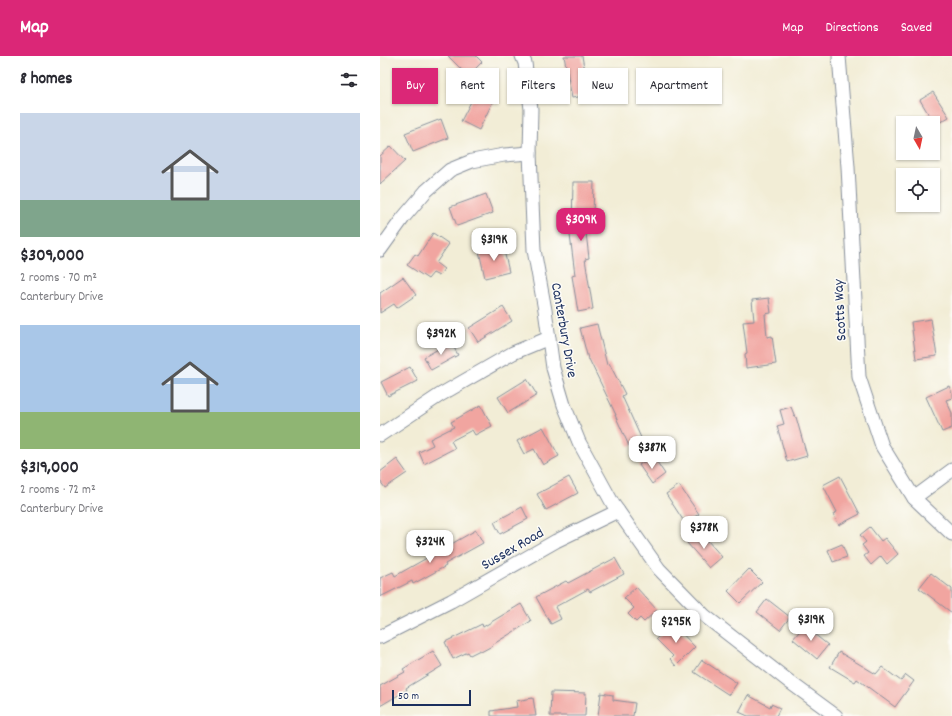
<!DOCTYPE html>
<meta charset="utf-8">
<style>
body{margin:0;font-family:Dekko,sans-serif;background:#f2f2f3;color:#2b2b33;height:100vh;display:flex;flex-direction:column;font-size:15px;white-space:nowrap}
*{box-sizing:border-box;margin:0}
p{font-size:13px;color:#7c7c81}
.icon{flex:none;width:22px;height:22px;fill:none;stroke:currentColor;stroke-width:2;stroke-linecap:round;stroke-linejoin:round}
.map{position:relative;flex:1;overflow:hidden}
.panel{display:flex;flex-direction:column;background:#fff;width:380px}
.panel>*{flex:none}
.top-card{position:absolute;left:12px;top:12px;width:380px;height:36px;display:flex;gap:8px}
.needle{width:26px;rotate:171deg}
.fabs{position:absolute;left:516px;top:60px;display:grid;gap:8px}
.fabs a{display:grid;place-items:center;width:44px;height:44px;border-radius:0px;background:#fff;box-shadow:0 1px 3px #0004;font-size:20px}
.scale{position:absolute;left:12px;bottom:10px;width:79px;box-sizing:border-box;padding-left:4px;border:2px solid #1b2f5e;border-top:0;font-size:11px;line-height:14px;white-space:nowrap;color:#1b2f5e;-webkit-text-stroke:3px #fdfcf7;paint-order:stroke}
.price{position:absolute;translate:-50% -34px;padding:0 9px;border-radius:8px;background:#fff;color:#222;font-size:13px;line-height:26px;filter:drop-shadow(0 1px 2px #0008)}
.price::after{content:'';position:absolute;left:50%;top:24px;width:12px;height:9px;margin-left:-6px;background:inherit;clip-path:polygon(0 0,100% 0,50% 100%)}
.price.on{background:#db2777;color:#fff}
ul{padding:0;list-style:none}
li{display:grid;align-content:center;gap:8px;height:212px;padding:0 20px}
li span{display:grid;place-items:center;height:124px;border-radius:0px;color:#555}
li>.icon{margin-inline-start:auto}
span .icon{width:72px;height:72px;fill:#fffc;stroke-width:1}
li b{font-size:17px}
h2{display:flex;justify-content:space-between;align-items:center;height:48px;padding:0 20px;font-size:17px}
.chip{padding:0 14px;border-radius:0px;background:#fff;box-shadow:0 1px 3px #0004;font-size:14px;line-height:36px}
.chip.on{background:#db2777;color:#fff}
header{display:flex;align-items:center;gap:24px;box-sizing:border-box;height:56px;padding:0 20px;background:#db2777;color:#fff}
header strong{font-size:19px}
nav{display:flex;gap:22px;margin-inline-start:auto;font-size:14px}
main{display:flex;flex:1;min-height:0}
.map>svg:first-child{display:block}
.building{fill:#f1a5a0}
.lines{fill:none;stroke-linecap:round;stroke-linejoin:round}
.minor-casing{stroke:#868e9a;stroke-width:15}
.minor{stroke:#fff;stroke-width:13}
.labels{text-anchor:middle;stroke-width:3;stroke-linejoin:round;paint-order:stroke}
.street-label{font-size:15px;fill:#1b2f5e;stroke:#fdfcf7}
</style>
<header>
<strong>Map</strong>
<nav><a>Map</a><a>Directions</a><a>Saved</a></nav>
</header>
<main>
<section class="panel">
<h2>8 homes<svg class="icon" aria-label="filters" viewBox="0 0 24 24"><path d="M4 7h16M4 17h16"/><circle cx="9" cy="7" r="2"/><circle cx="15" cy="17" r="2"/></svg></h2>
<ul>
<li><span style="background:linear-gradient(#c9d6e8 70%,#7fa58c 0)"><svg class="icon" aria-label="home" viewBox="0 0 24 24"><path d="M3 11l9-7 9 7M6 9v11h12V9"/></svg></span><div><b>$309,000</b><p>2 rooms · 70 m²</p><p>Canterbury Drive</p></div></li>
<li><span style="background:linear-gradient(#a9c7e8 70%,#8fb573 0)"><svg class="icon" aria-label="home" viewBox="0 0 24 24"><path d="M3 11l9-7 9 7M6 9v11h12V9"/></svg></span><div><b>$319,000</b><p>2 rooms · 72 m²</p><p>Canterbury Drive</p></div></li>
</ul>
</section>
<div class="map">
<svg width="572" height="660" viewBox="0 0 572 660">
<rect width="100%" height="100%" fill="#fdfcf7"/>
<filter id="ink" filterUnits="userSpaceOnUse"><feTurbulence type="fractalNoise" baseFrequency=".025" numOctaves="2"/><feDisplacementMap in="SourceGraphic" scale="8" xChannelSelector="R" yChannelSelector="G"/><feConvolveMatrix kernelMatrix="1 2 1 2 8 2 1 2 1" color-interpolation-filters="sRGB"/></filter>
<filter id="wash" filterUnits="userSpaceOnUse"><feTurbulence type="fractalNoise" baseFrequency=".012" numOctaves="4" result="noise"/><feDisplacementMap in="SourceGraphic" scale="16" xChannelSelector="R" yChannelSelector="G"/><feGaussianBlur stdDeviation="0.9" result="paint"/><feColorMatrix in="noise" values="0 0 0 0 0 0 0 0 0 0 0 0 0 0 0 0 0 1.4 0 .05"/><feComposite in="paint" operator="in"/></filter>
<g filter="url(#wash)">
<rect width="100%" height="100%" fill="#f2edd6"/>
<g id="blocks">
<g class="building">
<polygon points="68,0 96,0 102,6 86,22 80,16 82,14"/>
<polygon points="184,0 202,0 209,39 192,42"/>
<polygon points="98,32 115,41 99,74 81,65"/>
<polygon points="553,36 569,61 555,69 540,44"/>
<polygon points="61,63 68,82 33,96 25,77"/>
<polygon points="11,90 25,105 0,128 0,100"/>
<polygon points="193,126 214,126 213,160 204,160 209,202 205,203 213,253 198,256 192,220 195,219 189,171 192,171"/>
<polygon points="106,138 113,157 77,170 70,151"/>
<polygon points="53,177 69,188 56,207 64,213 59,220 53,217 48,223 27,209 35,198 38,200"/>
<polygon points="123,190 129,216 105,222 99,195"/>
<polygon points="23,221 36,239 17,252 14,248 0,257 0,237"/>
<polygon points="389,242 391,257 385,258 387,281 392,280 396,308 366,312 365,298 367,297 363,266 374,265 372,244"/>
<polygon points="123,251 132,265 98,286 89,272"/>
<polygon points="551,263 557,300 536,303 531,266"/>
<polygon points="217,268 227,309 229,307 245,338 242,340 262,384 249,390 235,359 236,359 209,303 208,303 200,272"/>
<polygon points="71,286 78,299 51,314 44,301"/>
<polygon points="30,311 38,325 8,340 1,326"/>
<polygon points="147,323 157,339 128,357 118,341"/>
<polygon points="569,330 572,337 572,342 566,344 572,357 572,372 562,376 546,341"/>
<polygon points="101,349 112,370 95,379 92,374 71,385 75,392 44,408 39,396 53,389 50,383 74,371 71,366"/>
<polygon points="411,351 415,361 416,361 427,400 407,406 397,370 404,368 400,354"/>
<polygon points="163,371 179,400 163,409 154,393 144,398 137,385"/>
<polygon points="273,400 285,418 272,428 259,409"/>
<polygon points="17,403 27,417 5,432 0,425 0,416"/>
<polygon points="460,420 480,458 459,469 453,458 457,456 443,429"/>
<polygon points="189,421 198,437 166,454 157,438"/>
<polygon points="299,429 319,458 305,467 286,438"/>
<polygon points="142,451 148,463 120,478 114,466"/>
<polygon points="490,471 501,485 505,482 518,498 507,508 501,500 491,509 484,500 488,497 482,489 486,486 480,479"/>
<polygon points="96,474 103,487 65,508 66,510 33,528 32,525 0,541 0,522 13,516 15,520"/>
<polygon points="320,476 342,501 329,512 307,487"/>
<polygon points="462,488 467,501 453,506 448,494"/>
<polygon points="235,502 244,518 210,536 208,533 175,551 181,563 171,568 156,541 186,525 188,527"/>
<polygon points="369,513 382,526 360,547 348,535"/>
<polygon points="551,517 572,533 572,557 539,532"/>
<polygon points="256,531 277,554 264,566 260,562 256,566 248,558 254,552 244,542"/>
<polygon points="387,543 410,561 400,574 377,556"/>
<polygon points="141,548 151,565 112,589 112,590 101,596 100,594 90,599 88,596 73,603 65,586 102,568 103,571"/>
<polygon points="292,567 315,591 296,610 290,603 293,600 276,583"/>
<polygon points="424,570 448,589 437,603 413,583"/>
<polygon points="53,595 62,610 26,632 27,634 0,650 0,630 25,616 23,613"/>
<polygon points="459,596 496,618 502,611 521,625 526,619 534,625 515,651 477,623 475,626 450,611"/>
<polygon points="322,604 357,627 349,639 314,616"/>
<polygon points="171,636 206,637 205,660 170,660"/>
<polygon points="221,637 233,639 233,644 255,647 253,660 218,660"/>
<polygon points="368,639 390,651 391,648 400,652 396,660 368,660 359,656"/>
<polygon points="153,642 156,660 111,660 111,655 137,651 136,645"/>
</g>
</g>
</g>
<g filter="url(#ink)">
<use href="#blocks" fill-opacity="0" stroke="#868e9a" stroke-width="1"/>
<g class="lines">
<g class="minor-casing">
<g id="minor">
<polyline points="142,0 145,7 151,53 150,97 154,194 165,254 173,312 184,349 199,386 233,448 279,513 325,560 411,627 456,660"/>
<polyline points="459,0 468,111 479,321 502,390 534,442 572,478"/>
<polyline points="0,194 23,162 46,135 70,114 92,105 124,99 150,97"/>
<polyline points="0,379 60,339 133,297 169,282"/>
<polyline points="534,442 572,414"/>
<polyline points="0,581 71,545 176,485 238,455"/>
</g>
</g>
<use href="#minor" class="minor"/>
</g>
</g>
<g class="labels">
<g class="street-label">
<text transform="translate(459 254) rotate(-93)" y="5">Scotts Way</text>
<text transform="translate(185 274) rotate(80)" y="5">Canterbury Drive</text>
<text transform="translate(132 492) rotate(-30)" y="5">Sussex Road</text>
</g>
</g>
</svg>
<div class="fabs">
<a><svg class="needle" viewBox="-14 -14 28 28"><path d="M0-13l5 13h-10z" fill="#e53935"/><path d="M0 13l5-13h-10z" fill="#7c7c81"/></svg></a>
<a><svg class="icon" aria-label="locate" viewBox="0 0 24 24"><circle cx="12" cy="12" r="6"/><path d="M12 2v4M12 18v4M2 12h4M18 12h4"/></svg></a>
</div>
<div class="scale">50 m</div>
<b class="price on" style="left:201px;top:186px">$309K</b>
<b class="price" style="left:114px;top:206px">$319K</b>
<b class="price" style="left:61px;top:300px">$392K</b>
<b class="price" style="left:272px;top:414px">$387K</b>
<b class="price" style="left:324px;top:494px">$378K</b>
<b class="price" style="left:50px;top:508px">$324K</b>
<b class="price" style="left:431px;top:586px">$319K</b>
<b class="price" style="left:296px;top:588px">$295K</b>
<div class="top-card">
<a class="chip on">Buy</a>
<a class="chip">Rent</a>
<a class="chip">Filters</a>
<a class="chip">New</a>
<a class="chip">Apartment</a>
</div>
</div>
</main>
